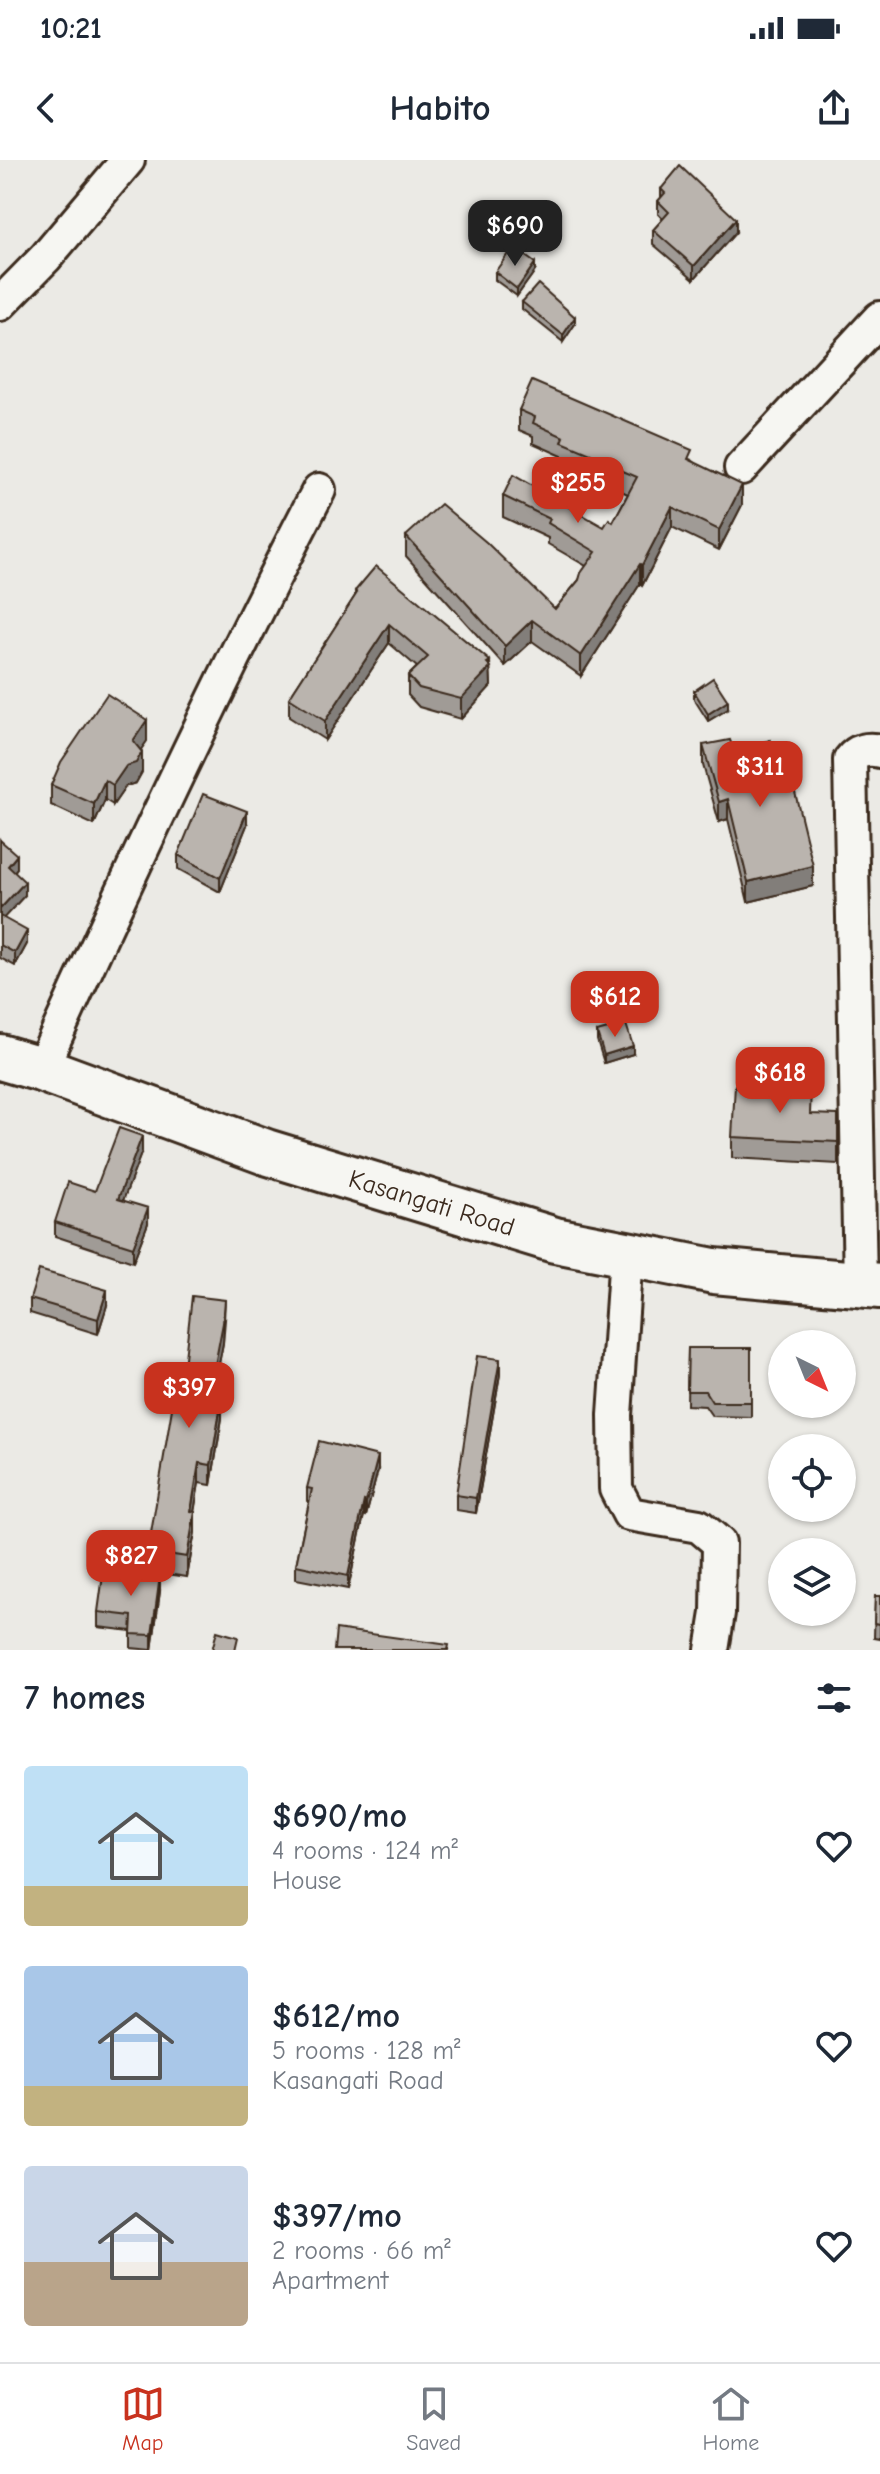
<!DOCTYPE html>
<meta charset="utf-8">
<style>
body{margin:0;font-family:"Comic Neue",sans-serif;background:#f2f2f3;color:#1f2937;height:100vh;display:flex;flex-direction:column;font-size:30px;white-space:nowrap}
*{box-sizing:border-box;margin:0}
p{font-size:26px;color:#747a83}
.icon{flex:none;width:44px;height:44px;fill:none;stroke:currentColor;stroke-width:2;stroke-linecap:round;stroke-linejoin:round}
.map{position:relative;height:1490px;overflow:hidden}
.side{display:flex;flex-direction:column;background:#fff;flex:1}
.side>*{flex:none}
.needle{width:52px;rotate:137deg}
.tools{position:absolute;left:768px;top:1170px;display:grid;gap:16px}
.tools a{display:grid;place-items:center;width:88px;height:88px;border-radius:50%;background:#fff;box-shadow:0 2px 6px #0004;font-size:40px}
.price{position:absolute;translate:-50% -68px;padding:0 18px;border-radius:16px;background:#c8321e;color:#fff;font-size:26px;line-height:52px;filter:drop-shadow(0 2px 4px #0008)}
.price::after{content:'';position:absolute;left:50%;top:48px;width:24px;height:18px;margin-left:-12px;background:inherit;clip-path:polygon(0 0,100% 0,50% 100%)}
.price.active{background:#222;color:#fff}
ul{padding:0;list-style:none}
li{display:flex;align-items:center;gap:24px;height:200px;padding:0 24px}
li span{display:grid;place-items:center;flex:none;width:224px;height:160px;border-radius:8px;color:#555}
li>.icon{margin-inline-start:auto}
span .icon{width:96px;height:96px;fill:#fffc;stroke-width:1}
li b{font-size:34px}
h2{display:flex;justify-content:space-between;align-items:center;height:96px;padding:0 24px;font-size:34px}
.status{display:flex;justify-content:space-between;align-items:center;height:56px;padding:0 40px;background:#fff;direction:ltr}
.status svg{height:22px;fill:currentColor}
header{display:flex;justify-content:space-between;align-items:center;height:104px;padding:0 24px;background:#fff;font-size:36px;font-weight:700}
.tab-bar{display:flex;justify-content:space-around;align-items:center;height:112px;border-top:2px solid #e0e1e3;background:#fff;font-size:22px;color:#747a83}
.tab-bar a{display:grid;justify-items:center;gap:4px}
.tab-bar .active{color:#c8321e}
.map>svg:first-child{display:block}
.lines{fill:none;stroke-linecap:round;stroke-linejoin:round}
.street-casing{stroke:#3b2a1e;stroke-width:38}
.secondary-casing{stroke:#3b2a1e;stroke-width:50}
.street{stroke:#f6f6f2;stroke-width:32}
.secondary{stroke:#f6f6f2;stroke-width:44}
.wall{fill:#a09b96;stroke:#3b2a1e;stroke-width:2}
.shaded-wall{fill:#827e7a;stroke:#3b2a1e;stroke-width:2}
.building{fill:#bab4ae;stroke:#3b2a1e;stroke-width:2}
.labels{text-anchor:middle;stroke-width:8;stroke-linejoin:round;paint-order:stroke}
.street-label{font-size:26px;fill:#3b2a1e;stroke:#f6f6f2}
</style>
<div class="status"><b>10:21</b><svg viewBox="0 0 49 12"><path d="M0 12V9h3v3zM5 12V6h3v6zM10 12V3h3v9zM15 12V0h3v12zM26 1h20v11H26zM47 4h2v5h-2z"/></svg></div>
<header><svg class="icon" aria-label="back" viewBox="0 0 24 24"><path d="M15 5l-7 7 7 7"/></svg>Habito<svg class="icon" aria-label="share" viewBox="0 0 24 24"><path d="M12 15V3M7 8l5-5 5 5M5 13v7h14v-7"/></svg></header>
<div class="map">
<svg width="880" height="1490" viewBox="0 0 880 1490">
<rect width="100%" height="100%" fill="#ebeae5"/>
<filter id="ink" filterUnits="userSpaceOnUse"><feTurbulence type="fractalNoise" baseFrequency=".0125" numOctaves="2"/><feDisplacementMap in="SourceGraphic" scale="16" xChannelSelector="R" yChannelSelector="G"/><feConvolveMatrix kernelMatrix="1 2 1 2 8 2 1 2 1" color-interpolation-filters="sRGB"/></filter>
<g filter="url(#ink)">
<g class="lines">
<g class="street-casing">
<g id="street">
<polyline points="0,144 46,97 128,0"/>
<polyline points="741,308 880,158"/>
<path d="M41 909C129 714 220 520 319 330"/>
<polyline points="626,1094 615,1255 616,1329 629,1354 699,1366 719,1383 718,1453 712,1490"/>
<path d="M860 1125 850 600C857 590 868 588 880 591"/>
</g>
</g>
<g class="secondary-casing">
<g id="secondary">
<path id="s1" d="M0 897 41 909 266 992 555 1080 714 1111 880 1126"/>
</g>
</g>
<use href="#street" class="street"/>
<use href="#secondary" class="secondary"/>
</g>
<g class="wall">
<polygon points="661,29 736,72 694,119 653,84 653,70 663,59 658,54 658,41 661,38"/>
<polygon points="535,111 517,136 495,120 495,112"/>
<polygon points="522,142 575,164 563,182 522,149"/>
<polygon points="519,250 692,300 742,345 719,390 672,367 642,426 640,424 581,516 532,481 505,506 406,396 406,376 555,449 579,420 586,406 548,384 548,378 503,357 503,336 604,367 613,362 628,334 590,317 590,314 562,302 562,296 533,283 533,276 519,270"/>
<polygon points="355,431 490,506 491,526 461,559 419,547 408,535 408,516 417,507 389,483 325,580 289,557 289,538 355,436"/>
<polygon points="694,531 728,549 708,561 694,539"/>
<polygon points="147,581 140,590 142,612 136,623 126,626 113,645 105,640 94,665 51,645 51,625"/>
<polygon points="703,585 734,591 780,618 813,726 748,742 728,659 719,662 703,605"/>
<polygon points="247,665 220,732 178,709 178,695"/>
<polygon points="0,680 17,708 14,712 25,735 3,758 27,784 15,806 0,798"/>
<polygon points="597,872 633,894 604,903 597,880"/>
<polygon points="838,955 838,1004 732,998 732,977"/>
<polygon points="142,991 123,1040 148,1063 133,1102 55,1076 55,1062 95,1031"/>
<polygon points="30,1139 107,1145 98,1174 30,1153"/>
<polygon points="225,1160 223,1183 213,1233 222,1258 211,1325 199,1323 194,1351 195,1372 187,1417 148,1411 148,1391 184,1207"/>
<polygon points="688,1188 751,1188 751,1257 712,1256 705,1246 687,1245"/>
<polygon points="500,1214 476,1353 456,1350 456,1335"/>
<polygon points="378,1310 366,1356 364,1355 348,1429 296,1419 296,1405 309,1342 307,1341 307,1328"/>
<polygon points="160,1431 152,1490 131,1488 131,1471 98,1467 98,1452"/>
<polygon points="875,1436 880,1436 880,1479 874,1478"/>
</g>
<g class="shaded-wall">
<polygon points="736,59 736,72 694,119 694,106"/>
<polygon points="535,103 535,111 517,136 517,129"/>
<polygon points="575,157 575,164 563,182 563,175"/>
<polygon points="742,325 742,345 719,390 719,370"/>
<polygon points="672,347 672,367 642,426 642,405"/>
<polygon points="640,404 640,424 581,516 581,496"/>
<polygon points="532,460 532,481 505,506 505,486"/>
<polygon points="389,464 389,483 325,580 325,561"/>
<polygon points="490,501 491,526 461,559 461,539"/>
<polygon points="728,541 728,549 708,561 708,554"/>
<polygon points="147,560 147,581 133,601 133,581"/>
<polygon points="142,592 142,612 136,623 126,626 113,645 113,625 126,606"/>
<polygon points="105,620 105,640 94,665 94,644"/>
<polygon points="728,639 728,659 719,662 719,642"/>
<polygon points="247,651 247,665 220,732 220,718"/>
<polygon points="17,695 17,708 8,719 8,706"/>
<polygon points="813,706 813,726 748,742 748,722"/>
<polygon points="25,722 25,735 0,762 0,749"/>
<polygon points="27,771 27,784 15,806 15,793"/>
<polygon points="633,886 633,894 604,903 604,895"/>
<polygon points="142,976 142,991 118,1054 118,1039"/>
<polygon points="148,1048 148,1063 133,1102 133,1087"/>
<polygon points="107,1130 107,1145 98,1174 98,1159"/>
<polygon points="225,1140 223,1183 210,1251 210,1231"/>
<polygon points="500,1199 500,1214 476,1353 476,1338"/>
<polygon points="222,1238 222,1258 211,1325 211,1305"/>
<polygon points="378,1296 378,1310 366,1356 366,1342"/>
<polygon points="199,1303 199,1323 191,1371 191,1351"/>
<polygon points="364,1341 364,1355 348,1429 348,1416"/>
<polygon points="195,1352 195,1372 187,1417 187,1397"/>
<polygon points="160,1416 160,1431 152,1490 152,1475"/>
</g>
<g class="building">
<polygon points="680,6 736,59 694,106 653,70 669,52 658,41 665,33 661,29"/>
<polygon points="513,87 535,103 517,129 495,112"/>
<polygon points="538,124 575,157 563,175 522,142"/>
<polygon points="532,221 692,290 688,299 742,325 719,370 672,347 642,405 640,404 581,496 532,460 505,486 406,376 441,344 486,382 555,449 579,420 581,413 596,392 548,363 550,359 503,336 513,315 604,367 609,359 613,362 637,317 590,297 591,294 562,282 564,277 533,263 535,257 519,250"/>
<polygon points="376,406 490,501 487,503 491,507 461,539 419,528 408,516 428,497 389,464 325,561 289,538 357,433 355,431"/>
<polygon points="713,518 728,541 708,554 694,531"/>
<polygon points="107,534 147,560 133,581 142,592 136,603 126,606 113,625 105,620 94,644 51,625 61,602"/>
<polygon points="730,580 734,591 770,580 780,618 791,616 813,706 748,722 728,639 719,642 703,585"/>
<polygon points="203,634 247,651 220,718 178,695"/>
<polygon points="0,680 17,695 8,706 25,722 0,749"/>
<polygon points="0,756 27,771 15,793 0,785"/>
<polygon points="626,864 633,886 604,895 597,872"/>
<polygon points="735,925 811,929 810,954 838,955 838,982 732,977"/>
<polygon points="119,968 142,976 118,1039 148,1048 133,1087 55,1062 68,1022 95,1031"/>
<polygon points="39,1110 107,1130 98,1159 30,1139"/>
<polygon points="192,1136 225,1140 223,1163 210,1231 222,1238 211,1305 199,1303 191,1351 195,1352 187,1397 148,1391 179,1207 184,1207"/>
<polygon points="688,1188 751,1188 751,1242 712,1242 705,1231 687,1231"/>
<polygon points="477,1196 500,1199 476,1338 456,1335"/>
<polygon points="319,1281 378,1296 366,1342 364,1341 348,1416 296,1405 312,1329 307,1328"/>
<polygon points="104,1408 160,1416 152,1475 131,1474 132,1456 98,1452"/>
<polygon points="875,1436 880,1436 880,1464 874,1463"/>
<polygon points="336,1469 449,1485 448,1490 334,1490"/>
<polygon points="217,1471 238,1477 235,1490 212,1490"/>
</g>
</g>
<g class="labels">
<g class="street-label">
<text dy="9" stroke="none"><textPath href="#s1" startOffset="456">Kasangati Road</textPath></text>
</g>
</g>
</svg>
<div class="tools">
<a><svg class="needle" viewBox="-14 -14 28 28"><path d="M0-13l5 13h-10z" fill="#e53935"/><path d="M0 13l5-13h-10z" fill="#747a83"/></svg></a>
<a><svg class="icon" aria-label="locate" viewBox="0 0 24 24"><circle cx="12" cy="12" r="6"/><path d="M12 2v4M12 18v4M2 12h4M18 12h4"/></svg></a>
<a><svg class="icon" aria-label="layers" viewBox="0 0 24 24"><path d="M12 4l9 5-9 5-9-5zM3 14l9 5 9-5"/></svg></a>
</div>
<b class="price active" style="left:515px;top:108px">$690</b>
<b class="price" style="left:578px;top:365px">$255</b>
<b class="price" style="left:760px;top:649px">$311</b>
<b class="price" style="left:615px;top:879px">$612</b>
<b class="price" style="left:780px;top:955px">$618</b>
<b class="price" style="left:189px;top:1270px">$397</b>
<b class="price" style="left:131px;top:1438px">$827</b>
</div>
<section class="side">
<h2>7 homes<svg class="icon" aria-label="filters" viewBox="0 0 24 24"><path d="M4 7h16M4 17h16"/><circle cx="9" cy="7" r="2"/><circle cx="15" cy="17" r="2"/></svg></h2>
<ul>
<li><span style="background:linear-gradient(#bfe0f5 75%,#c2b280 0)"><svg class="icon" aria-label="home" viewBox="0 0 24 24"><path d="M3 11l9-7 9 7M6 9v11h12V9"/></svg></span><div><b>$690/mo</b><p>4 rooms · 124 m²</p><p>House</p></div><svg class="icon" aria-label="heart" viewBox="0 0 24 24"><path d="M12 20l-8-8c-3-5 5-10 8-4 3-6 11-1 8 4z"/></svg></li>
<li><span style="background:linear-gradient(#a9c7e8 75%,#c2b280 0)"><svg class="icon" aria-label="home" viewBox="0 0 24 24"><path d="M3 11l9-7 9 7M6 9v11h12V9"/></svg></span><div><b>$612/mo</b><p>5 rooms · 128 m²</p><p>Kasangati Road</p></div><svg class="icon" aria-label="heart" viewBox="0 0 24 24"><path d="M12 20l-8-8c-3-5 5-10 8-4 3-6 11-1 8 4z"/></svg></li>
<li><span style="background:linear-gradient(#c9d6e8 60%,#b9a48a 0)"><svg class="icon" aria-label="home" viewBox="0 0 24 24"><path d="M3 11l9-7 9 7M6 9v11h12V9"/></svg></span><div><b>$397/mo</b><p>2 rooms · 66 m²</p><p>Apartment</p></div><svg class="icon" aria-label="heart" viewBox="0 0 24 24"><path d="M12 20l-8-8c-3-5 5-10 8-4 3-6 11-1 8 4z"/></svg></li>
</ul>
</section>
<nav class="tab-bar">
<a class="active"><svg class="icon" aria-label="map" viewBox="0 0 24 24"><path d="M3 6l6-2 6 2 6-2v14l-6 2-6-2-6 2zM9 4v14M15 6v14"/></svg>Map</a>
<a><svg class="icon" aria-label="saved" viewBox="0 0 24 24"><path d="M7 4h10v16l-5-4-5 4z"/></svg>Saved</a>
<a><svg class="icon" aria-label="home" viewBox="0 0 24 24"><path d="M3 11l9-7 9 7M6 9v11h12V9"/></svg>Home</a>
</nav>
